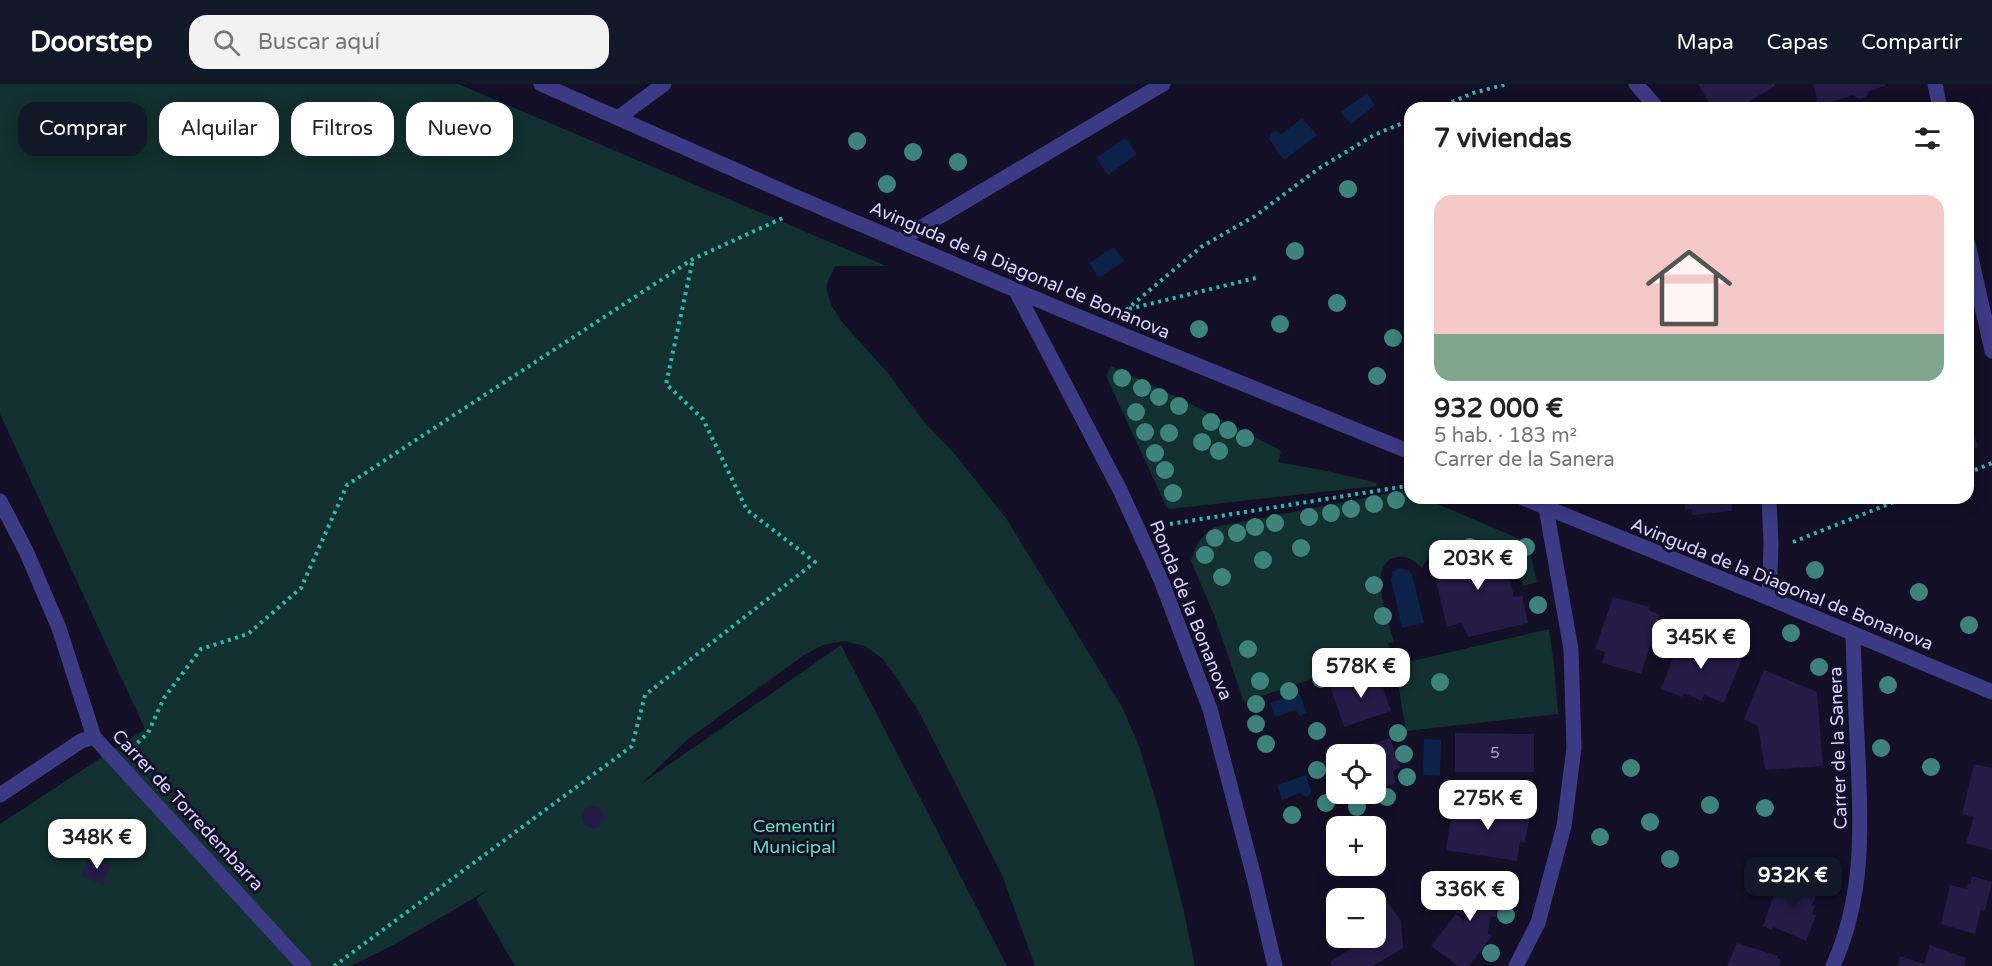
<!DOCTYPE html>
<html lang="es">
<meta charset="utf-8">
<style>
body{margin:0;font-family:"Varela Round",sans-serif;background:#f2f2f2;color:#222;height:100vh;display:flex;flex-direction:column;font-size:22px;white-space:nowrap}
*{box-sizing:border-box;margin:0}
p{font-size:20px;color:#767676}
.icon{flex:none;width:33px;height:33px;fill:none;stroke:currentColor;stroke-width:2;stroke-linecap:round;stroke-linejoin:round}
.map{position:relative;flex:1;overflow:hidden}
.side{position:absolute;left:1404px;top:18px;width:570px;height:402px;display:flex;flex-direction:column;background:#fff;border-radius:18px;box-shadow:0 3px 15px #0003}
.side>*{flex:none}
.guide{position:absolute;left:18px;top:18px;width:570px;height:54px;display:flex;gap:12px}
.controls{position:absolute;left:1326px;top:660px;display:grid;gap:12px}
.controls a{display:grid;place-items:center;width:60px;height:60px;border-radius:12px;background:#fff;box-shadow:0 3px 15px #0003;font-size:30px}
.price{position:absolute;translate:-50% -51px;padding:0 14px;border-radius:12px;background:#fff;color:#222;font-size:20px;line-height:39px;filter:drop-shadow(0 2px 3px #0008)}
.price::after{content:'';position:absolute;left:50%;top:36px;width:18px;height:14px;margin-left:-9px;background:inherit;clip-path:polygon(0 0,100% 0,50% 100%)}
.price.on{background:#111827;color:#fff}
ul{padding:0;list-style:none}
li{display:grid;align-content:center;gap:12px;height:318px;padding:0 30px}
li+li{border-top:2px solid #e0e0e0}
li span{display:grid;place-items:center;height:186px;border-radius:18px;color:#555}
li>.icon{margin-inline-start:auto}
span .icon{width:108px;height:108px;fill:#fffc;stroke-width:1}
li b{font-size:26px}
h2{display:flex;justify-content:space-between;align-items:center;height:72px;padding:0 30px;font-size:26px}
.tag{padding:0 21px;border-radius:18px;background:#fff;box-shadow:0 3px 15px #0003;font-size:21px;line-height:54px}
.tag.on{background:#111827;color:#fff}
header{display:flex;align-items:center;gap:36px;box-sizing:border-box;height:84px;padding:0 30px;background:#111827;color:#fff}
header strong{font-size:28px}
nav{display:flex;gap:33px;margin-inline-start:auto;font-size:21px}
.search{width:420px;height:54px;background:#f2f2f2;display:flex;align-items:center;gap:15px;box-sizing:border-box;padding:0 21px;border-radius:18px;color:#767676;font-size:22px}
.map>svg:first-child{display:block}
.green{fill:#12302f}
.water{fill:#0c2248}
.building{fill:#241b47}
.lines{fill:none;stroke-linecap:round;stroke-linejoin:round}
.path{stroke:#2fb8b0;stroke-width:4;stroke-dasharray:3 4.5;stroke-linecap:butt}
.street{stroke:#3d3a85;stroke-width:15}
.tree{fill:#3d827b}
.labels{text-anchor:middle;stroke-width:6;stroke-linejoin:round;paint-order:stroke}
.number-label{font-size:15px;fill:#aca6d1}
.street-label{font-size:18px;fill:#d9d4ff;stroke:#130f26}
.park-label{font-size:18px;fill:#5fe0c0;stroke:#130f26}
</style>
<header>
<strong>Doorstep</strong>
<div class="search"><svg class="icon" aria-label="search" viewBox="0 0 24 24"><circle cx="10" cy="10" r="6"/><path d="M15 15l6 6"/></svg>Buscar aquí</div>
<nav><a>Mapa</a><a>Capas</a><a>Compartir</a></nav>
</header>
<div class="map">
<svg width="1992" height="882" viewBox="0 0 1992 882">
<rect width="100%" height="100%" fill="#130f26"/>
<g class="green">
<polygon points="0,0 458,0 886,182 835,182 826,202 831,221 842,238 886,287 924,338 953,368 1006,434 1122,623 1139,662 1159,727 1184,828 1195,882 1035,882 1002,791 919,628 895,592 882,574 865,562 844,557 823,561 804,571 687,656 641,700 841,561 1007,882 515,882 476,815 488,806 395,860 351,882 0,882 0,740 145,645 0,330"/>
<polygon points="1111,282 1181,315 1278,365 1281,368 1278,378 1332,388 1377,399 1376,402 1170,425 1167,424 1106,292"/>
<path d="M1406 406 1410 408V414H1423L1527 458 1537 498 1523 502 1519 488 1509 489 1502 461 1466 470 1464 465C1449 468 1429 468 1422 484 1414 476 1406 470 1393 474 1367 484 1389 538 1394 558L1388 559 1389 566H1392V568L1244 618 1214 531 1191 477C1195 463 1201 450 1215 443Z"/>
<polygon points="1549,545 1554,581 1558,630 1406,647 1395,581"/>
</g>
<g class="water">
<polygon points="1367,9 1375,21 1351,40 1341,28"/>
<polygon points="1302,34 1317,51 1284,76 1269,55 1271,49 1275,47 1282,50"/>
<polygon points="1125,54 1137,70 1108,91 1096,74"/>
<polygon points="1114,163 1124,177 1099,194 1089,179"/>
<polygon points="1400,484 1408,486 1412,491 1424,539 1402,544 1391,495 1393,488"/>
<polygon points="1300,609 1306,629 1300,632 1295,626 1275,633 1270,619"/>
<polygon points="1424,655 1441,656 1440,692 1423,691"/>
<polygon points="1306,691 1311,707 1310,711 1306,713 1300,709 1282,716 1277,701"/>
</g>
<g class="building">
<polygon points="1698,0 1774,0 1775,2 1738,24 1712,24"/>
<polygon points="1813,0 1885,0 1885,2 1869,7 1866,13 1863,14 1859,15 1853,11 1819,22"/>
<polygon points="1968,332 1978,363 1968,366"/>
<polygon points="1684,414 1731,414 1732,427 1692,431 1692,425 1685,426"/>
<polygon points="1502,461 1514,513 1522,511 1528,539 1469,553 1461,539 1447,543 1430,472 1465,465 1466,470"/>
<polygon points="1613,513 1649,523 1649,526 1660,531 1641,590 1602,579 1605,568 1595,565"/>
<polygon points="1683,548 1743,572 1724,619 1704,611 1701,617 1684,609 1682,613 1661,605"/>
<polygon points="1377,586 1391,627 1344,643 1330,602"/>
<polygon points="1764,586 1817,608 1823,682 1765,686 1758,642 1744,635"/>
<polygon points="1455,649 1534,650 1534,688 1455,688"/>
<polygon points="1390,654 1400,684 1393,687 1396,699 1376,706 1376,670 1343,670"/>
<polygon points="1336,672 1336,710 1365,710 1337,720 1321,678"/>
<polygon points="1974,680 1992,684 1992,766 1966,759 1974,733 1962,730"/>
<polygon points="1453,719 1502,727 1503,719 1531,723 1525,759 1520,758 1517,777 1446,766"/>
<circle cx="593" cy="733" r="11"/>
<polygon points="91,770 112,780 103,801 81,791"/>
<polygon points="1781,791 1806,801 1807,797 1820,802 1812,821 1815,822 1812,830 1816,831 1806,857 1773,843 1772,846 1763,842"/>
<polygon points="1972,792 1992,798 1985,827 1981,825 1975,850 1941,840 1950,801 1967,805 1968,799 1970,801"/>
<polygon points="1461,794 1502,800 1497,833 1491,833 1488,849 1492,852 1469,882 1458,882 1431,862 1456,830 1464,837 1465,831 1456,829"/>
<polygon points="1386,816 1401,837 1403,864 1373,882 1331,882 1330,878 1367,854 1376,854 1376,818"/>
<polygon points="1737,859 1778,872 1777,874 1781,876 1779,882 1727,882"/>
<polygon points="1930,861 1966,874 1964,882 1897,882 1900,872 1924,880"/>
</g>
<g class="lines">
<g class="path">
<polyline points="1438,24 1473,9 1507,0"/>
<polyline points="1129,225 1260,193"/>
<polyline points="1126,226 1201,163 1255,132 1318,85 1374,51 1410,36"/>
<polyline points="1968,389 1992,379"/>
<polyline points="1170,440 1407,402"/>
<polyline points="1793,458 1904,414"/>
<polyline points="132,664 148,649 164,614 201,565 248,550 301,504 347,401 693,175 785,133"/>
<polyline points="334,882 632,662 645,611 815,478 747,426 703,335 666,300 693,175"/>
</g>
<g class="street">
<polyline points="541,0 794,112 1067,228 1410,368"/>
<polyline points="1636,0 1657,24"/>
<polyline points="1935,0 1940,24"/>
<polyline points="618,34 664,0"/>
<polyline points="900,156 1163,0"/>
<polyline points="1968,160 1992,267"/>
<polyline points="1015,205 1120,406 1161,496 1210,625 1254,793 1275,882"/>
<polyline points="1523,414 1769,514 1992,608"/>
<polyline points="0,417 26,467 59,544 94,653 304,882"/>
<polyline points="1769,514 1771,460 1769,414"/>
<polyline points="0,711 81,657 94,653"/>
<polyline points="1516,882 1538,839 1564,742 1574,664 1571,565 1546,424"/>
<path d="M1833 882C1864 813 1861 748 1858 674 1856 632 1854 591 1853 550"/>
</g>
</g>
<g class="tree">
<circle cx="857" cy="57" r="9"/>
<circle cx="913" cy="68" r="9"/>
<circle cx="958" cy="78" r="9"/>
<circle cx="887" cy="100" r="9"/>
<circle cx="1348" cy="105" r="9"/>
<circle cx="1295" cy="167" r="9"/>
<circle cx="1337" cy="219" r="9"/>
<circle cx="1280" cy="240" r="9"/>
<circle cx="1199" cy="245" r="9"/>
<circle cx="1393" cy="254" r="9"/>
<circle cx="1377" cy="292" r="9"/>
<circle cx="1122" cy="294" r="9"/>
<circle cx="1142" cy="304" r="9"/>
<circle cx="1159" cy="313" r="9"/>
<circle cx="1179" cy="322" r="9"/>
<circle cx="1136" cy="328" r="9"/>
<circle cx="1211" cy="338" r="9"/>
<circle cx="1228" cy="346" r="9"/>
<circle cx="1145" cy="348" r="9"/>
<circle cx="1169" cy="349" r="9"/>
<circle cx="1245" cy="354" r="9"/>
<circle cx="1202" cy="358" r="9"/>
<circle cx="1219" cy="367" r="9"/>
<circle cx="1155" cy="369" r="9"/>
<circle cx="1165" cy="386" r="9"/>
<circle cx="1173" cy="409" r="9"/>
<circle cx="1396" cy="416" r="9"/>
<circle cx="1374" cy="420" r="9"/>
<circle cx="1351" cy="425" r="9"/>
<circle cx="1331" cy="429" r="9"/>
<circle cx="1309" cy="433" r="9"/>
<circle cx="1275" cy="439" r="9"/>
<circle cx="1255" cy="443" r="9"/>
<circle cx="1237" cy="449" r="9"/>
<circle cx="1215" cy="454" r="9"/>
<circle cx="1470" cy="463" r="9"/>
<circle cx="1526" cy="463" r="9"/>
<circle cx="1301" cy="464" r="9"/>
<circle cx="1205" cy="471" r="9"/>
<circle cx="1263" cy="476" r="9"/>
<circle cx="1815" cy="486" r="9"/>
<circle cx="1222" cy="493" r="9"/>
<circle cx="1374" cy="501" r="9"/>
<circle cx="1919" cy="508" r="9"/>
<circle cx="1538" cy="521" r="9"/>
<circle cx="1383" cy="532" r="9"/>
<circle cx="1969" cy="541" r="9"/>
<circle cx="1791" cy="549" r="9"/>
<circle cx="1248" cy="565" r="9"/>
<circle cx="1819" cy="583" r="9"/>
<circle cx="1321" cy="595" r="9"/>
<circle cx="1260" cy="597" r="9"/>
<circle cx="1440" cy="598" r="9"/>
<circle cx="1888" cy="601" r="9"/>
<circle cx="1289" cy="607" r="9"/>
<circle cx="1256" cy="620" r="9"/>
<circle cx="1256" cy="640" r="9"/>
<circle cx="1317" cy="647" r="9"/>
<circle cx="1398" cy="649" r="9"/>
<circle cx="1266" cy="660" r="9"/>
<circle cx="1881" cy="664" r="9"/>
<circle cx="1404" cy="670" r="9"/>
<circle cx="1931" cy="683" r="9"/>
<circle cx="1631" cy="684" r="9"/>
<circle cx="1317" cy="686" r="9"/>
<circle cx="1407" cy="693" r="9"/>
<circle cx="1387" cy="713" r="9"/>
<circle cx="1326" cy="719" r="9"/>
<circle cx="1710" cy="721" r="9"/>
<circle cx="1357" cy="723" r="9"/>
<circle cx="1765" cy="724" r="9"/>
<circle cx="1292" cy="731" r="9"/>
<circle cx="1650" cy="738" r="9"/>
<circle cx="1600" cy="753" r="9"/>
<circle cx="1670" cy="775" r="9"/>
<circle cx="1506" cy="831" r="9"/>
<circle cx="1491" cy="869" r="9"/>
</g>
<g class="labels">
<g class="number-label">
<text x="1495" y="674">5</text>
</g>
<g class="street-label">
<text transform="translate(1020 186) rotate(23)" y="6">Avinguda de la Diagonal de Bonanova</text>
<text transform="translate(1782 500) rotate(22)" y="6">Avinguda de la Diagonal de Bonanova</text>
<text transform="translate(1191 526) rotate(68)" y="6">Ronda de la Bonanova</text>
<text transform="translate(1838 664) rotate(-92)" y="6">Carrer de la Sanera</text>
<text transform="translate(188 726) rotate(47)" y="6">Carrer de Torredembarra</text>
</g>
<g class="park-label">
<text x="794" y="748">Cementiri<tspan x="794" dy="21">Municipal</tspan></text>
</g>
</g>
</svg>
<div class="controls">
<a><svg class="icon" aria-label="locate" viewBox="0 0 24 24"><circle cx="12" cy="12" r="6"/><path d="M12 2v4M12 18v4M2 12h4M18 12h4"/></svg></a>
<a>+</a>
<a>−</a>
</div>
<b class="price" style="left:1478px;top:507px">203K €</b>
<b class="price" style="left:1701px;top:586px">345K €</b>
<b class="price" style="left:1361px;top:615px">578K €</b>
<b class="price" style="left:1488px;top:747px">275K €</b>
<b class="price" style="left:97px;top:786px">348K €</b>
<b class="price on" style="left:1793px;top:824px">932K €</b>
<b class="price" style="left:1470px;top:838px">336K €</b>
<div class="guide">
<a class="tag on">Comprar</a>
<a class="tag">Alquilar</a>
<a class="tag">Filtros</a>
<a class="tag">Nuevo</a>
</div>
<section class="side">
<h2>7 viviendas<svg class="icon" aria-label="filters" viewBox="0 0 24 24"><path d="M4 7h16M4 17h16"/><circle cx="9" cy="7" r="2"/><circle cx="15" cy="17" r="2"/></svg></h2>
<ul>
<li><span style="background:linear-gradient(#f6c9c9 75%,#7fa58c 0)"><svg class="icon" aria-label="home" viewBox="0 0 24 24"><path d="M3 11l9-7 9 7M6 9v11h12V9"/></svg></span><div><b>932 000 €</b><p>5 hab. · 183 m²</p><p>Carrer de la Sanera</p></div></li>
</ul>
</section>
</div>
